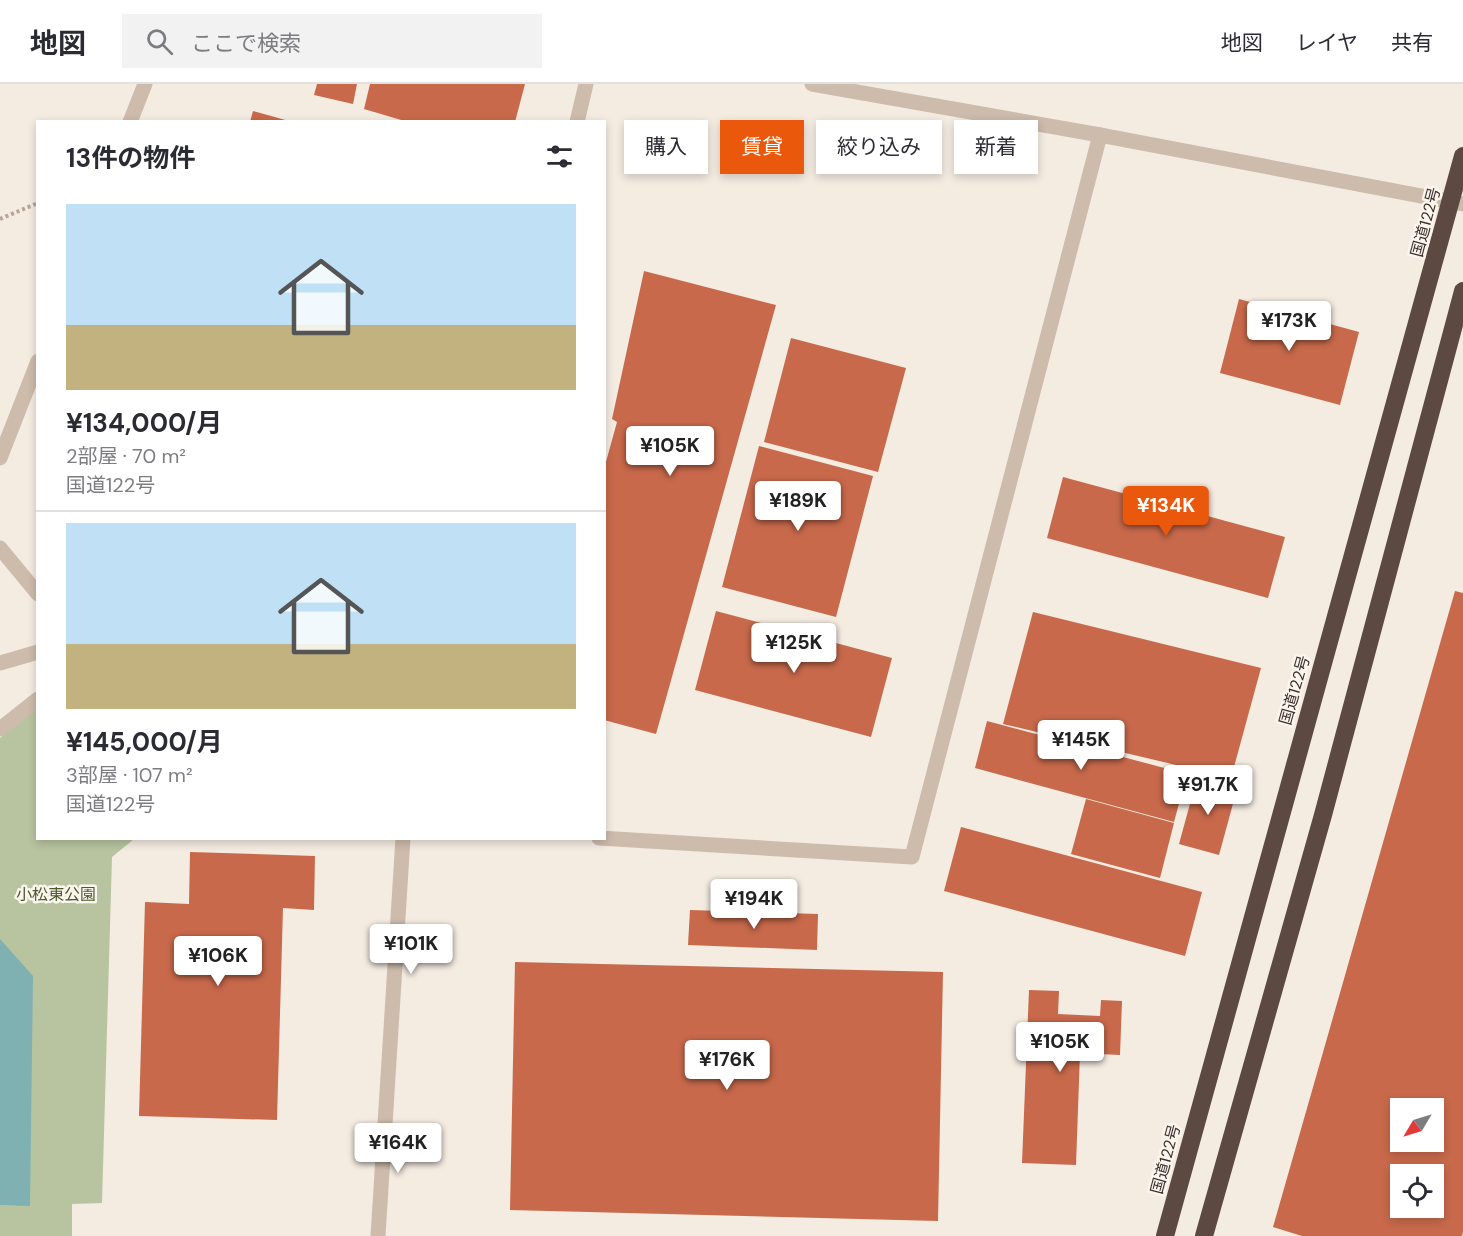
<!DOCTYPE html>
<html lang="ja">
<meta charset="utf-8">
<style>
body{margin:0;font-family:"DM Sans","Noto Sans JP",sans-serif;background:#f2f2f3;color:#2b2b33;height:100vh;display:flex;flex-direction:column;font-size:22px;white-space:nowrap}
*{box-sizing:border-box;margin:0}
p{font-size:20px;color:#7c7c81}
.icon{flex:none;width:33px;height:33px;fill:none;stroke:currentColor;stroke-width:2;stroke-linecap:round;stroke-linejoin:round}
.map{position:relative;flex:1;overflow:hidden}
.sheet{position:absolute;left:36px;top:36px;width:570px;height:720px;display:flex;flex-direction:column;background:#fff;border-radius:0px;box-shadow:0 3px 9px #0003}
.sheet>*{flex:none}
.banner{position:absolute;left:624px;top:36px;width:570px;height:54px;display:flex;gap:12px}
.needle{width:39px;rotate:232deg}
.buttons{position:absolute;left:1390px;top:1014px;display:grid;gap:12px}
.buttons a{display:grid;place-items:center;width:54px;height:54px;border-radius:0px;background:#fff;box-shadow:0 3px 9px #0003;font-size:30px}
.price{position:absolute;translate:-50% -51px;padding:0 14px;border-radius:6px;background:#fff;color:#222;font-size:20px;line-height:39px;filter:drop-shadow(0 2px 3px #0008)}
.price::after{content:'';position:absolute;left:50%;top:36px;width:18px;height:14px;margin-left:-9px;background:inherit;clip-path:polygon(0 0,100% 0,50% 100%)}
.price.active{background:#ea580c;color:#fff}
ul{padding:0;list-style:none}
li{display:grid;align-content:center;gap:12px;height:318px;padding:0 30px}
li+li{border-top:2px solid #e1e1e2}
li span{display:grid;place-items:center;height:186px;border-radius:0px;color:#555}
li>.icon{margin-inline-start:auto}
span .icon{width:108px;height:108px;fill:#fffc;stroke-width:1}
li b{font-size:26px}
h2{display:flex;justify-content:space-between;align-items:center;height:72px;padding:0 30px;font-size:26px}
.pill{padding:0 21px;border-radius:0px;background:#fff;box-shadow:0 3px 9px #0003;font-size:21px;line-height:54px}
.pill.active{background:#ea580c;color:#fff}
header{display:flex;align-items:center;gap:36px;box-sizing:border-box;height:84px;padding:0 30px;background:#fff;border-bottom:2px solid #e1e1e2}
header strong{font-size:28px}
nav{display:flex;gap:33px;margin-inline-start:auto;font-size:21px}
.search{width:420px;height:54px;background:#f2f2f3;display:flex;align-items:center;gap:15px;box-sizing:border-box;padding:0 21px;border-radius:0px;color:#7c7c81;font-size:22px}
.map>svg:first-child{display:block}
.green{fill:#b8c4a0}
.water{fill:#7fb0b2}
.building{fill:#c8694b;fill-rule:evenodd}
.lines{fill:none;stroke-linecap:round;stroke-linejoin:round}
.path{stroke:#b9a596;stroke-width:4;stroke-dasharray:3 3;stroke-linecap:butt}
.minor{stroke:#cdbbac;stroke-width:15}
.highway{stroke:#5c4a42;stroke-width:18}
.labels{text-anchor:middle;stroke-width:5;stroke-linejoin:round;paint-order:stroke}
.street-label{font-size:16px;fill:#3b302b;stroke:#fbf5ee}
.park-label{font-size:16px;fill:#4a5a2e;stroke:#fbf5ee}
</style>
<header>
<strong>地図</strong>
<div class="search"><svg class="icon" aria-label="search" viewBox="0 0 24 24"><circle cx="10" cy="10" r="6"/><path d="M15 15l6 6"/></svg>ここで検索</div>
<nav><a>地図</a><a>レイヤ</a><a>共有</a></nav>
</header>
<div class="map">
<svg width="1463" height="1152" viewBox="0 0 1463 1152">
<rect width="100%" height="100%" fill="#f4ebe1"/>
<polygon class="green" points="37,624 38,754 134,755 112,773 102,1119 72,1120 72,1152 0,1152 0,654"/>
<polygon class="water" points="0,855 33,892 30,1122 0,1121"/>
<g class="building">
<polygon points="317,0 357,0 353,20 314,11"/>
<polygon points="370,0 525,0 515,38 408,38 364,25"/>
<polygon points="253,27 289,37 288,38 250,38"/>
<polygon points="644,187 776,221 656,650 604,636 604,385 617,338 612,335"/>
<polygon points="1239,215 1359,248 1340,321 1220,289"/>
<polygon points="791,254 906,284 878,388 764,358"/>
<polygon points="759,362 873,392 836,533 722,503"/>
<polygon points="1063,393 1285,453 1268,514 1047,454"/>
<path d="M1455 507 1463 509V1148L1462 1152H1302L1273 1143ZM1401 1024H1434V1058H1401ZM1401 1090H1434V1124H1401Z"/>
<polygon points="716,527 892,574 871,653 695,606"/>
<polygon points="1033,528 1261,584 1231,694 1003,640"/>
<polygon points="987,637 1187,690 1174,738 975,684"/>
<polygon points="1197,694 1237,705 1219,771 1179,760"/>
<polygon points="1086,715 1174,739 1160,794 1071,770"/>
<polygon points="961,743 1202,808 1185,872 944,807"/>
<polygon points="190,768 315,772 314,826 283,824 277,1036 139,1032 145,818 189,820"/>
<polygon points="690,826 818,830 817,866 688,861"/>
<polygon points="515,878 943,888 938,1137 510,1126"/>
<polygon points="1029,906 1059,907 1058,930 1100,932 1101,916 1122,917 1120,971 1080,969 1076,1081 1022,1079"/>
</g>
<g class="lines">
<polyline class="path" points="0,135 38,119"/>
<g class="minor">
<polyline points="812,0 1100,51 1463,120"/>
<polyline points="130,38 145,0"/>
<polyline points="577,38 586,0"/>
<polyline points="0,374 38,277"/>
<polyline points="0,464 38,510"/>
<polyline points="0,579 38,568"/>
<polyline points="0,645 38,615"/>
<polyline points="599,754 912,773 1100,51"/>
<polyline points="378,1152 403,754"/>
</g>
<g class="highway">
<polyline points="1165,1152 1463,72"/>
<polyline points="1204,1152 1323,731 1463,207"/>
</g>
</g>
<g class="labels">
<g class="street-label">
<text transform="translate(1425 138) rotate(-75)" y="6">国道122号</text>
<text transform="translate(1294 606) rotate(-74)" y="6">国道122号</text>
<text transform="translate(1165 1075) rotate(-75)" y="6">国道122号</text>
</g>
<g class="park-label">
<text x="56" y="816">小松東公園</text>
</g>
</g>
</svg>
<div class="buttons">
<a><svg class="needle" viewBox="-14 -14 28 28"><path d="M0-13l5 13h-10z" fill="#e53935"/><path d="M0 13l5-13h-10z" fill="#7c7c81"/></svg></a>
<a><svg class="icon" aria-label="locate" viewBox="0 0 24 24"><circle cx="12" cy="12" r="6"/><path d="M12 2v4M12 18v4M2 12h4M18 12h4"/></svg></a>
</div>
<b class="price" style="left:1289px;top:268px">¥173K</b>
<b class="price" style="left:670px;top:393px">¥105K</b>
<b class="price" style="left:798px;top:448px">¥189K</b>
<b class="price active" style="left:1166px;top:453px">¥134K</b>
<b class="price" style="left:794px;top:590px">¥125K</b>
<b class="price" style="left:1081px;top:687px">¥145K</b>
<b class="price" style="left:1208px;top:732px">¥91.7K</b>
<b class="price" style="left:754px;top:846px">¥194K</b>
<b class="price" style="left:411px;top:891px">¥101K</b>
<b class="price" style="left:218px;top:903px">¥106K</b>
<b class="price" style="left:1060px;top:989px">¥105K</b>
<b class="price" style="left:727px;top:1007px">¥176K</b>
<b class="price" style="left:398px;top:1090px">¥164K</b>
<div class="banner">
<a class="pill">購入</a>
<a class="pill active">賃貸</a>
<a class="pill">絞り込み</a>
<a class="pill">新着</a>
</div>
<section class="sheet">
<h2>13件の物件<svg class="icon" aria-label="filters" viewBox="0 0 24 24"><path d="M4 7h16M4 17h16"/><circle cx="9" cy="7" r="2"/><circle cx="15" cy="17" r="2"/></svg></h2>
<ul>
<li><span style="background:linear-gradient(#bfe0f5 65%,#c2b280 0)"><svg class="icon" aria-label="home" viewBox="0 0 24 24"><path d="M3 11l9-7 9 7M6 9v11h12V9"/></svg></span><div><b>¥134,000/月</b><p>2部屋 · 70 m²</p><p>国道122号</p></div></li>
<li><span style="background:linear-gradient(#bfe0f5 65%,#c2b280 0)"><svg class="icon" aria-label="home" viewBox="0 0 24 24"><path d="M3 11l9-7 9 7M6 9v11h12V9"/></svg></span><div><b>¥145,000/月</b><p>3部屋 · 107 m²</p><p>国道122号</p></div></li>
</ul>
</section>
</div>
